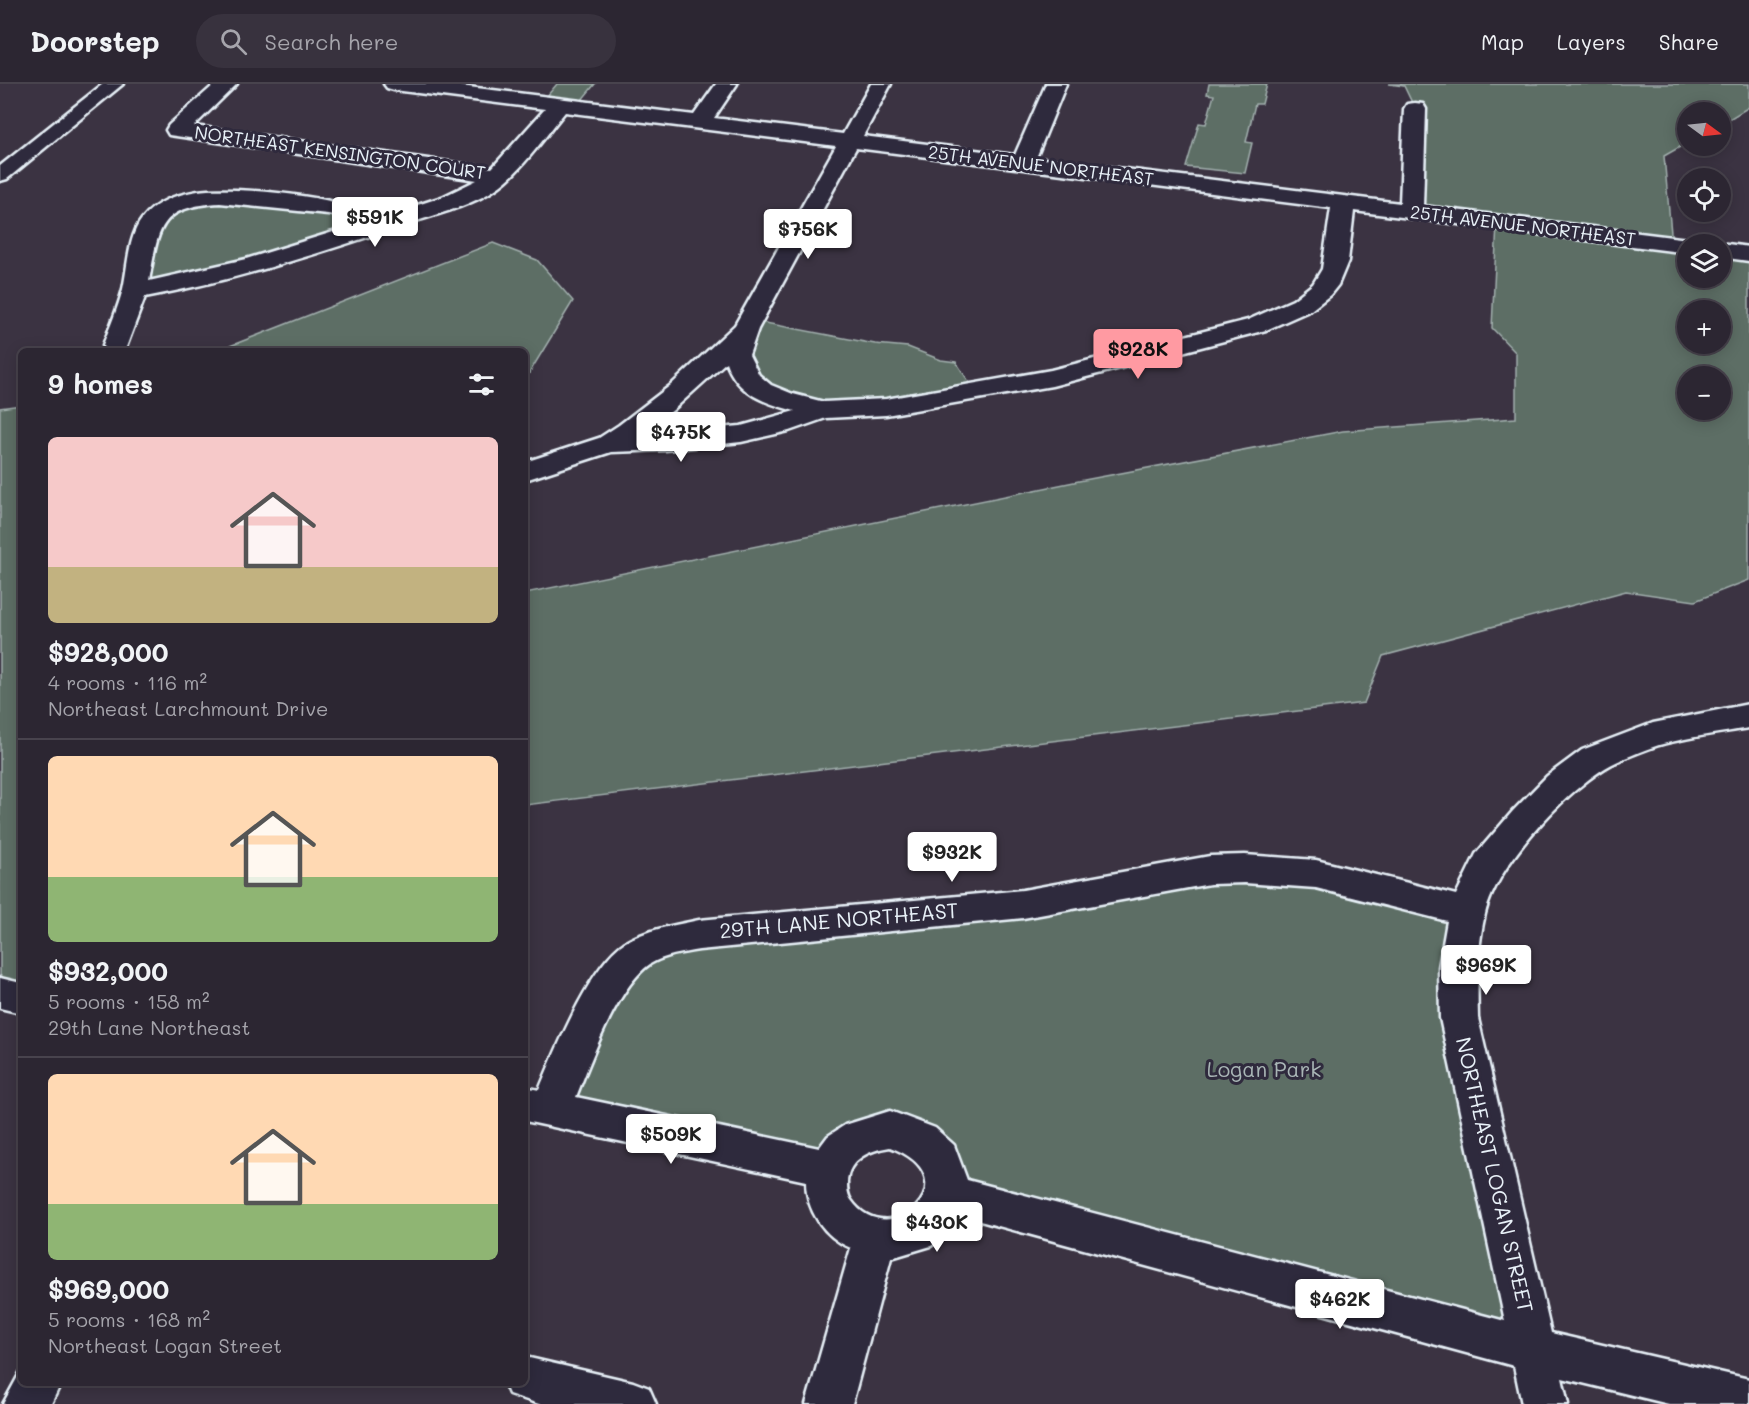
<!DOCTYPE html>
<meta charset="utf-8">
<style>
body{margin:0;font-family:Mali,sans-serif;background:#38323e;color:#f1f3f6;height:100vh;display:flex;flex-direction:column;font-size:22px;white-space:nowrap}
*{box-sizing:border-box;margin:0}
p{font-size:20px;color:#a6a5ac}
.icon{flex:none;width:33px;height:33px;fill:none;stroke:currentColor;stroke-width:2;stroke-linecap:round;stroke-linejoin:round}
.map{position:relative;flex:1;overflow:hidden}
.side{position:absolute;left:18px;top:264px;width:510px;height:1038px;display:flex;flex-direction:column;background:#2c2632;border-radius:9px;box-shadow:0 3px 15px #0003,0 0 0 2px #48434d}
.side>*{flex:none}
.needle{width:39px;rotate:105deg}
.buttons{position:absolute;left:1677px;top:18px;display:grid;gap:12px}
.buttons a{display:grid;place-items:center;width:54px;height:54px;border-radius:50%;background:#2c2632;box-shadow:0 3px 15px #0003,0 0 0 2px #48434d;font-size:30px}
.price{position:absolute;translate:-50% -51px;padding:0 14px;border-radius:6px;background:#fff;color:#222;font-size:20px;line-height:39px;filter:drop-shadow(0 2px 3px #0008)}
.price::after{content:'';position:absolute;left:50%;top:36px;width:18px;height:14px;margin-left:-9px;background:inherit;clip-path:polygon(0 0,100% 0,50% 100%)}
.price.current{background:#ff9aa2;color:#111}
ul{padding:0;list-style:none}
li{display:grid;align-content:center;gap:12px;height:318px;padding:0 30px}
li+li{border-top:2px solid #48434d}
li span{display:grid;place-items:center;height:186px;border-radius:9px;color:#555}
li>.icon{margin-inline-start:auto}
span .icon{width:108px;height:108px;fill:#fffc;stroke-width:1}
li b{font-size:26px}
h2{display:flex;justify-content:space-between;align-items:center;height:72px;padding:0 30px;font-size:26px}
header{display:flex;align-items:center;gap:36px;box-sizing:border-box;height:84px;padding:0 30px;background:#2c2632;border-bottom:2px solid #48434d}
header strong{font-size:28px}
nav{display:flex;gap:33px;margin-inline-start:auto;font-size:21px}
.search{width:420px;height:54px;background:#38323e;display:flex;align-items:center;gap:15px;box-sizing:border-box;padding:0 21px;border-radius:33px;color:#a6a5ac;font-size:22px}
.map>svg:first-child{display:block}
.green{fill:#5d6e65;stroke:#a2b0ae;stroke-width:1.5;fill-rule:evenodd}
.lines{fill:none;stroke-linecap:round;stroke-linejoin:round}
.lane-casing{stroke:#e8f1f8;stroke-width:5}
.street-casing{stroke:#e8f1f8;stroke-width:5}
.lane{fill:#2f2a3d;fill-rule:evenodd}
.street{fill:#2f2a3d;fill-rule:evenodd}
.labels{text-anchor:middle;stroke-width:6;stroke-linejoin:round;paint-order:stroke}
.far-street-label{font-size:18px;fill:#e8f1f8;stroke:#2f2a3d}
.street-label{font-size:21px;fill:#e8f1f8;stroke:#2f2a3d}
.park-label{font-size:21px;fill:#a9b6b6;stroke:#2f2a3d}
</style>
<header>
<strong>Doorstep</strong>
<div class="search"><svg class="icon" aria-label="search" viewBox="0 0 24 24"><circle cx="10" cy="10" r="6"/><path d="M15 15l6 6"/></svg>Search here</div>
<nav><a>Map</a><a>Layers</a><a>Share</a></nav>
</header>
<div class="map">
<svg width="1749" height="1320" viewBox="0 0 1749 1320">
<rect width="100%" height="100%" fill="#3b3342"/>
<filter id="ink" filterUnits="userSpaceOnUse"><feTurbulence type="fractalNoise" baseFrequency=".0167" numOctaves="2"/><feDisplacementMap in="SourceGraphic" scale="12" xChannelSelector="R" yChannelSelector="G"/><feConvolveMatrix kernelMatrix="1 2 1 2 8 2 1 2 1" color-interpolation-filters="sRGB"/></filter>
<g filter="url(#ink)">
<g class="green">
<polygon points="557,0 595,0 576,23 542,18"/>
<polygon points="1209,0 1267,0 1262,20 1255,20 1246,58 1252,59 1245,89 1186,83 1199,39 1206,40 1214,11 1207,10"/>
<path d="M1389 0H1749V23L1721 40 1720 28H1688L1687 59 1664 72 1672 160 1687 162 1688 194H1720L1721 166 1749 173V496L1695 517 1626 507 1383 572 1364 619 525 721V509L1079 397 1343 347 1516 334V269L1492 244 1497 139 1411 128 1415 25 1404 2ZM1688 226H1720V260H1688ZM1688 292H1720V326H1688Z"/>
<polygon points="194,115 343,126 370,143 135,207 150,140"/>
<polygon points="493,159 537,176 573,217 525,296 525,267 226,267 230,262"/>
<polygon points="750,236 875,260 908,263 941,276 956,278 975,307 824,326 750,297 745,245"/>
<polygon points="21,321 21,914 0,910 0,324"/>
<polygon points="1210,786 1467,828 1458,883 1533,1266 947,1109 927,1059 837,1068 551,1025 636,871"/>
</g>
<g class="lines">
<g class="lane-casing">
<polygon id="lane" points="103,0 123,0 7,95 0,97 0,82"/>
</g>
<g class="street-casing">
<g id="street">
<path d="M215 0H237L194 42 492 84 545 25 394 6 387 4 384 0H444L694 31 716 0H737L714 34 843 50 871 0H891L863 52 1015 71 1046 0H1066L1036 74 1400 119 1404 25 1407 20 1415 19 1423 20 1426 25 1423 122 1688 155 1696 157 1699 160H1688V169L1354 127 1348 177 1338 201 1330 211 1311 226 1266 246 1052 302 886 331 826 334 789 347 741 358 666 366 611 368 525 396V378L599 354 619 341 671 301 735 241 836 62 565 28C547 50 527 79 506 97 477 122 436 130 401 142 317 170 233 197 145 213L125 266H107L103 261C110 243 118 224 123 205 128 183 128 153 142 135 156 117 176 111 198 107 229 102 354 112 375 135L442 113 477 96 169 51 166 46 169 41ZM856 64 1331 124 1322 185 1313 200 1293 216 1248 236 1051 286 886 315 824 318 793 310 771 301 759 291 749 271 758 245ZM220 119 328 130 339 132 356 141 246 175 149 197C159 143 158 123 220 119ZM726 278C737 310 765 319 795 327L741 342 641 351 673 326Z"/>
<polygon points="1720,159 1749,163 1749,177 1720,173 1720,160 1713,160"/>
<path d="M1749 620V644C1720 649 1688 653 1659 661 1642 667 1620 675 1605 684 1562 711 1497 780 1485 830 1477 864 1477 899 1478 934L1551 1249 1749 1295V1320H1669L1562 1294 1568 1320H1522L1514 1282 958 1131 948 1148 931 1162 891 1174 852 1320H806L851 1164C824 1153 806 1126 806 1097L525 1037V1003L539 1006C556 966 589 883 624 859 645 846 675 841 699 836L1023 806 1210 772 1245 771 1316 776 1456 811 1476 770 1513 727 1547 692 1582 666 1653 639ZM1245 799 1316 804 1447 837 1439 883 1440 934 1505 1237 967 1096 954 1061 935 1044 890 1027 845 1041 828 1052 819 1064 576 1013C591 976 617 903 650 880 664 871 683 869 699 866L1023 834 1210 800ZM890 1063C975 1095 889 1171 851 1116 847 1110 847 1104 847 1098 848 1075 870 1066 890 1063Z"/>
<polygon points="0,894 21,899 21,929 0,924"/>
<polygon points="525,1273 633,1298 649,1304 656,1320 539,1320 509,1310 504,1299 525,1299"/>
<polygon points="21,1287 21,1299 61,1299 51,1320 3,1320"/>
</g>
</g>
<use href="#lane" class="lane"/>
<use href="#street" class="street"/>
</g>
</g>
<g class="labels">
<g class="far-street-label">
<text transform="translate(340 69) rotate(8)" y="6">NORTHEAST KENSINGTON COURT</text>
<text transform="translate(1041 82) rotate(7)" y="6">25TH AVENUE NORTHEAST</text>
<text transform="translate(1523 142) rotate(7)" y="6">25TH AVENUE NORTHEAST</text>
</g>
<g class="street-label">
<text transform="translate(839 837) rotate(-5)" y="7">29TH LANE NORTHEAST</text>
<text transform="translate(1494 1091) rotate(77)" y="7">NORTHEAST LOGAN STREET</text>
</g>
<g class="park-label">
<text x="1264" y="993">Logan Park</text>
</g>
</g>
</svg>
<div class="buttons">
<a><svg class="needle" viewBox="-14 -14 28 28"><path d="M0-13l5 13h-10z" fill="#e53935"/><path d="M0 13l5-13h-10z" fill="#a6a5ac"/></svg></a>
<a><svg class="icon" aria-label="locate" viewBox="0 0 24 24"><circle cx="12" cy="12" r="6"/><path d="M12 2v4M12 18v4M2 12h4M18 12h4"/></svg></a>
<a><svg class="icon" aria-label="layers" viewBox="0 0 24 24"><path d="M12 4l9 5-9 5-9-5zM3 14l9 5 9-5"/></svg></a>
<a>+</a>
<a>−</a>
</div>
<b class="price" style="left:375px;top:164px">$591K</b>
<b class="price" style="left:808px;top:176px">$756K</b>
<b class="price current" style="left:1138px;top:296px">$928K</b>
<b class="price" style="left:681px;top:379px">$475K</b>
<b class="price" style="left:952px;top:799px">$932K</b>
<b class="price" style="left:1486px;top:912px">$969K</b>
<b class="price" style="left:671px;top:1081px">$509K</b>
<b class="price" style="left:937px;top:1169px">$430K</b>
<b class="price" style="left:1340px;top:1246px">$462K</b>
<section class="side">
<h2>9 homes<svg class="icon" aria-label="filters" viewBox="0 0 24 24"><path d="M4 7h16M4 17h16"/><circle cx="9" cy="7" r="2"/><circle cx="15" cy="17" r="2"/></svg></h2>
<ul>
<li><span style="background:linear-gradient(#f6c9c9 70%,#c2b280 0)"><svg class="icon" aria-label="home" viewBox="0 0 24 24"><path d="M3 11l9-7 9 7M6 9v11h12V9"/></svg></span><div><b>$928,000</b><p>4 rooms · 116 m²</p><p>Northeast Larchmount Drive</p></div></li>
<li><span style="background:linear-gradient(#ffd9b3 65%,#8fb573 0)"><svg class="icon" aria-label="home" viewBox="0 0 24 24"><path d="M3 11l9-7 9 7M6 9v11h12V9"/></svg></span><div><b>$932,000</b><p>5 rooms · 158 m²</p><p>29th Lane Northeast</p></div></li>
<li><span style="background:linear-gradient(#ffd9b3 70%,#8fb573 0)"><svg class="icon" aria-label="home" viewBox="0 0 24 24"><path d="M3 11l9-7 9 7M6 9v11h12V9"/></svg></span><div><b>$969,000</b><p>5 rooms · 168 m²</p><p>Northeast Logan Street</p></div></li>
</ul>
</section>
</div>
